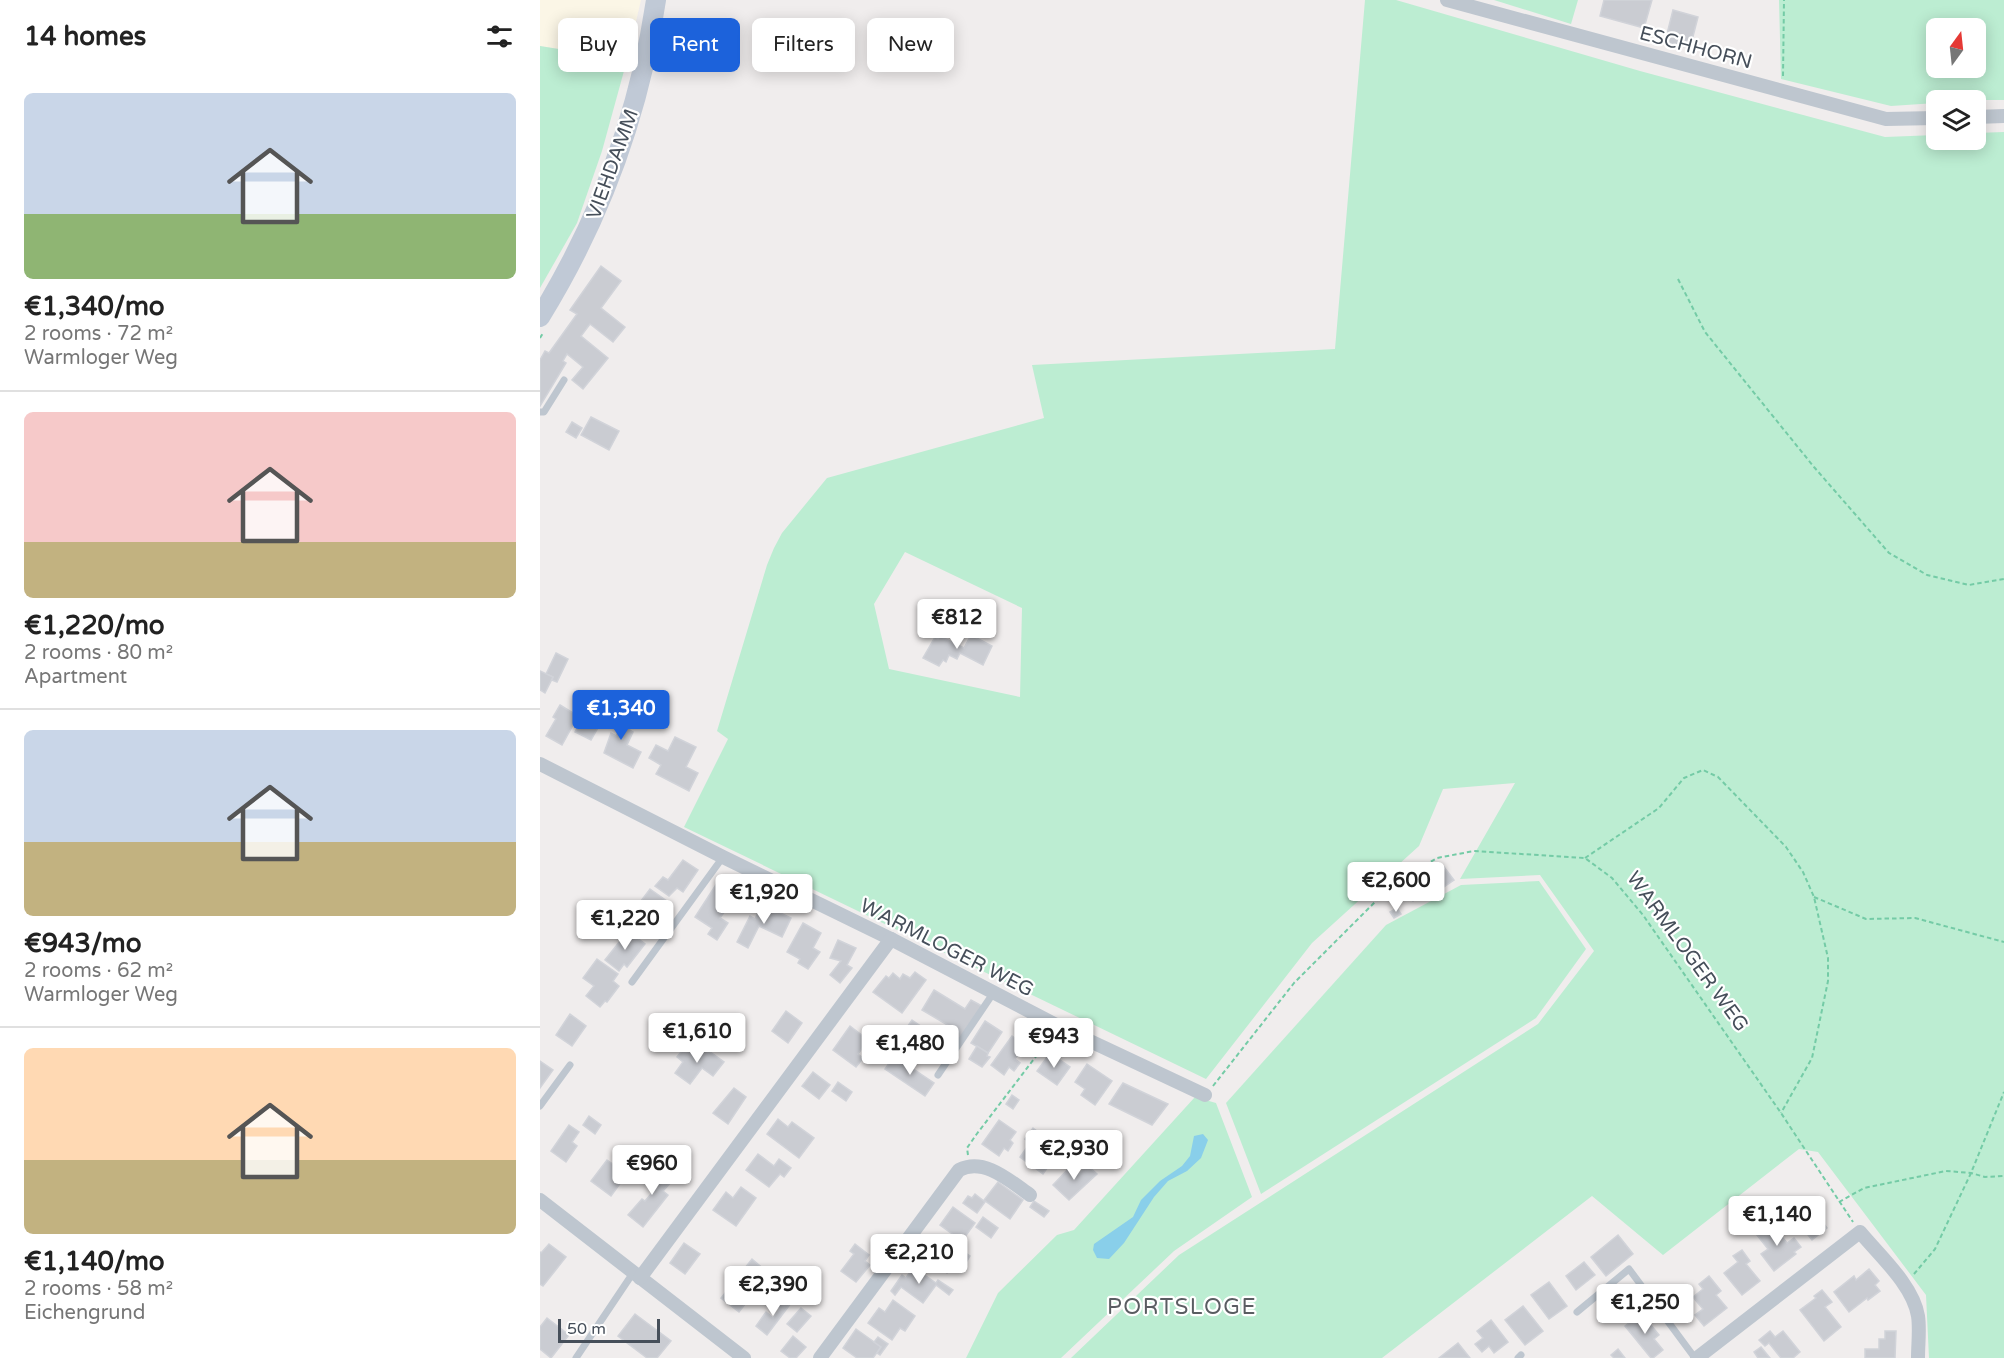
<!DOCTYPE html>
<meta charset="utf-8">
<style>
body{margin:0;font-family:"Varela Round",sans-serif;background:#f6f6f6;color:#222;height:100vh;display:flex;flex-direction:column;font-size:22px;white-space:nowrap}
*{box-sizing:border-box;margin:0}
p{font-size:20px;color:#767676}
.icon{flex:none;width:33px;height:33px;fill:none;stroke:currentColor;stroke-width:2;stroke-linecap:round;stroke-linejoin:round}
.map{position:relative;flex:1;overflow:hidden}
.side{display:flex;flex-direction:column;background:#fff;width:540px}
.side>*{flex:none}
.banner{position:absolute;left:18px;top:18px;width:570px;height:54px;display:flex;gap:12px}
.needle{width:39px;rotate:15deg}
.fabs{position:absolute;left:1386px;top:18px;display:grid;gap:12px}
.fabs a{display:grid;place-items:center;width:60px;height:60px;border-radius:9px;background:#fff;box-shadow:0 3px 15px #0003;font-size:30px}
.scale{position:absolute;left:18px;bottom:15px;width:102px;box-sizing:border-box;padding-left:6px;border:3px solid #464f5a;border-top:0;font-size:16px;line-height:21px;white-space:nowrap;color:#464f5a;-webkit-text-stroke:4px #fff;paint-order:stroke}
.price{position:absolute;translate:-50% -51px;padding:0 14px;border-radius:6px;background:#fff;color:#222;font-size:20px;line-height:39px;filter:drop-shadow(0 2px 3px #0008)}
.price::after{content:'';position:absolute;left:50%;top:36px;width:18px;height:14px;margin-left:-9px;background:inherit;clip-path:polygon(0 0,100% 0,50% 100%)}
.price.current{background:#1c62db;color:#fff}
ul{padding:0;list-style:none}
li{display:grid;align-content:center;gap:12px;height:318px;padding:0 24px}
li+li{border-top:2px solid #e0e0e0}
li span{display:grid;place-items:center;height:186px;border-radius:9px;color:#555}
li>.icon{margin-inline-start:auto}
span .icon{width:108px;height:108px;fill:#fffc;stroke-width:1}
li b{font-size:26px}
h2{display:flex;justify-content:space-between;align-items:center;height:72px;padding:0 24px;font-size:26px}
.tag{padding:0 21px;border-radius:9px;background:#fff;box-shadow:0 3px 15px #0003;font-size:21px;line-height:54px}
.tag.current{background:#1c62db;color:#fff}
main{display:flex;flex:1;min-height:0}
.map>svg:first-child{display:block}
.commercial{fill:#fbf6e6}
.green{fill:#bcedd2;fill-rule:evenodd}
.water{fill:#89cfea}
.building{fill:#caccd2;stroke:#d1d3d9;stroke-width:1.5}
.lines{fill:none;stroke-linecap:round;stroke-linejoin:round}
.path{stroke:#74cba6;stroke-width:2;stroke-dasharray:4.5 3;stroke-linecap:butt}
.service{stroke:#bec6cf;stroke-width:7}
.minor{stroke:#bec6cf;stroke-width:14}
.secondary{stroke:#c0c9d6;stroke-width:20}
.labels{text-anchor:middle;stroke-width:4.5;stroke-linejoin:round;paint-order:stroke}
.street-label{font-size:20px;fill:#464f5a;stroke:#fff}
.quarter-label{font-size:22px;letter-spacing:1.5px;fill:#5a5d62;stroke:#fff}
</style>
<main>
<section class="side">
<h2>14 homes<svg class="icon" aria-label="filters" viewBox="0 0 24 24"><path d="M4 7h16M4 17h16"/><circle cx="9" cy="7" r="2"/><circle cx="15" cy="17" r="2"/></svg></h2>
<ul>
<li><span style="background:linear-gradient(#c9d6e8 65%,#8fb573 0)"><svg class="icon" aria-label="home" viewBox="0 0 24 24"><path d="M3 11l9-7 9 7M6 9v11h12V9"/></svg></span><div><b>€1,340/mo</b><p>2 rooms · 72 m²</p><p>Warmloger Weg</p></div></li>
<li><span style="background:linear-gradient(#f6c9c9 70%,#c2b280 0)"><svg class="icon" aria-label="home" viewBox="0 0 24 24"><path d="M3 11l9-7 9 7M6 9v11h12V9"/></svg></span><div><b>€1,220/mo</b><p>2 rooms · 80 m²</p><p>Apartment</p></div></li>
<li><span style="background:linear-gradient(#c9d6e8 60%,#c2b280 0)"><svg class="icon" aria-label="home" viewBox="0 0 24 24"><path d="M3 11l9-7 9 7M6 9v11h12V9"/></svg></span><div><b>€943/mo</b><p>2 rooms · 62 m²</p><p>Warmloger Weg</p></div></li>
<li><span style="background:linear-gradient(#ffd9b3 60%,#c2b280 0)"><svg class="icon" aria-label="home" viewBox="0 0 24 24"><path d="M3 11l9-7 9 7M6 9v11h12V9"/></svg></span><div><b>€1,140/mo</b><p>2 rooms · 58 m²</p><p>Eichengrund</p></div></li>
</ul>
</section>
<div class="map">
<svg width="1464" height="1358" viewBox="0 0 1464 1358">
<rect width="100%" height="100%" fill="#f0eded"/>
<polygon class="commercial" points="0,0 101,0 87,60 0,46"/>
<g class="green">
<path d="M825 0H856L1100 71 1345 137 1396 135V140H1436V133L1464 132V1358H1389L1386 1295 1278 1152 1259 1149 1123 1255 1052 1196 842 1358H531L639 1255 998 1024 1054 951 1000 875 920 879 975 783 903 789 879 846 772 943 666 1079 144 827 188 739 177 731 227 565 234 548 242 533 287 478 504 418 492 365 795 349ZM365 552 482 608 480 697 349 669 334 604Z"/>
<polygon points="954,0 1038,0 1031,24"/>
<path d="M1239 0H1464V100H1396V103L1351 106 1241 79ZM1396 28H1436V68H1396Z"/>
<polygon points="0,46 87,60 62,151 37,223 0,288"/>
<polygon points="999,881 1046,949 996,1018 721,1194 686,1103 846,925 921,885"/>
<polygon points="655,1097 676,1103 712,1197 634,1251 521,1358 426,1358 458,1293 517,1235 534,1230"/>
</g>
<polygon class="water" points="663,1134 668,1140 661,1158 647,1171 628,1181 614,1197 584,1243 569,1259 557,1258 553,1250 554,1244 593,1217 601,1200 620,1181 642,1166 650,1156 654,1136"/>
<g class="building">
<polygon points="1064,0 1112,0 1104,28 1060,16"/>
<polygon points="1133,10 1158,17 1150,48 1125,42"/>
<polygon points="61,266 81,281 61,308 85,327 73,342 50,324 41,336 68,358 43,389 32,380 43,367 27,354 23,361 26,363 0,406 0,360 5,351 9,353 37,314 30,310"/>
<polygon points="51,417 79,431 69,450 41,435"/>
<polygon points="32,422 42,428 36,438 26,432"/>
<polygon points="431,635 452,646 443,665 420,653 417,659 409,655 406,662 403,660 399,666 383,658 395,637 398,639 400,636 424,648"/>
<polygon points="16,653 28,659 17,682 12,680 13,677 6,674"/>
<polygon points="0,671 13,677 5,693 0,690"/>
<polygon points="20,705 38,716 22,745 6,736 16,719 13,717"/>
<polygon points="71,711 90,720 86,728 93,732 87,745 101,752 93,768 64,753 71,733 76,736 79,731 65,724"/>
<polygon points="43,717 59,726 51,740 35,732"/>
<polygon points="135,737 156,747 146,767 158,773 149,791 116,774 121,765 109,758 116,745 128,751"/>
<polygon points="143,860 158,870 143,892 137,888 129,896 115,886 123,877 128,880"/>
<polygon points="904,867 914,880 886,899 883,894 873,901 864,889 885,875 887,879"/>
<polygon points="179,880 198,892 180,918 188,923 177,940 168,934 172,928 155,917"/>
<polygon points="110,889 131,904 109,933 88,918"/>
<polygon points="222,904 251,918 242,937 219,926 208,948 197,942 210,916 215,919"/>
<polygon points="857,908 861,914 854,918 850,912"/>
<polygon points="263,923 281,933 273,948 280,952 268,969 258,963 260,959 247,952"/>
<polygon points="88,931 105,944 87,967 84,964 79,971 65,960"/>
<polygon points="298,940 316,948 307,965 312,968 300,983 290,975 301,961 290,958"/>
<polygon points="57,959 78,974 73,981 79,986 67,1002 65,1001 60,1007 46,996 54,986 43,978"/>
<polygon points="375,972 386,980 362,1013 333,992 346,976 349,978 353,973 360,979 363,974 370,978"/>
<polygon points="394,990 425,1009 431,1000 442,1006 417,1044 405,1036 411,1027 382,1010"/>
<polygon points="246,1011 262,1023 248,1043 232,1031"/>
<polygon points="30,1014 46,1026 32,1046 16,1035"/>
<polygon points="372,1020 382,1027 375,1037 365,1030"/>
<polygon points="445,1021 462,1032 448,1053 431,1043"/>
<polygon points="310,1026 328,1040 318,1054 323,1058 316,1067 293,1050"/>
<polygon points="472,1036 485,1045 475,1059 480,1063 474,1071 469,1067 464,1075 451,1065"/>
<polygon points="336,1037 346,1043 338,1053 329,1046"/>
<polygon points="437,1046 448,1053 447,1056 450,1057 442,1067 429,1059"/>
<polygon points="145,1047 159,1058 166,1049 184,1062 173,1076 162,1068 150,1084 135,1073 143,1062 137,1057"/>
<polygon points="510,1053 530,1067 517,1085 497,1071"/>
<polygon points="354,1056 394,1083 385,1096 345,1069"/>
<polygon points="0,1061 13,1070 0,1088"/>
<polygon points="547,1064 572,1081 555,1105 541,1095 545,1089 535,1082"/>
<polygon points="273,1072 290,1085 279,1099 262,1086"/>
<polygon points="298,1082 312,1092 306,1101 292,1091"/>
<polygon points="583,1083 628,1104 612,1125 569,1104"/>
<polygon points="194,1088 206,1097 188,1124 173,1113"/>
<polygon points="472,1095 479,1100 473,1109 466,1104"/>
<polygon points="49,1116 61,1125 55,1134 43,1125"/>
<polygon points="238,1119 248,1127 252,1122 274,1138 259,1158 227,1134"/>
<polygon points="459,1120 476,1132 470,1140 473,1143 468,1151 464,1148 459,1156 442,1144"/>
<polygon points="29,1125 39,1132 32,1142 37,1146 26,1162 11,1151"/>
<polygon points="493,1128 498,1132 494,1138 517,1154 503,1174 480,1157 490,1143 485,1139"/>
<polygon points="529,1134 535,1138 525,1153 519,1149"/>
<polygon points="218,1154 234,1166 239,1159 251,1168 244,1177 240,1174 229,1187 206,1170"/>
<polygon points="107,1157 112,1161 98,1181 83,1170 92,1159 101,1166"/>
<polygon points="67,1160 87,1174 71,1196 51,1181"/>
<polygon points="113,1164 133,1180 123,1191 128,1195 103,1227 88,1215 102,1199 105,1201 117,1187 103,1176"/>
<polygon points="547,1165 557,1174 529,1200 513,1185 531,1166 539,1174"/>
<polygon points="458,1182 483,1200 470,1219 444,1200"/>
<polygon points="201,1187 216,1198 196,1226 173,1210 186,1192 193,1198"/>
<polygon points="435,1194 445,1202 437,1213 423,1203 428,1196 432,1198"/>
<polygon points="1267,1197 1272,1204 1276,1200 1281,1206 1274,1212 1287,1228 1272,1240 1257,1221 1265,1214 1258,1205"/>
<polygon points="494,1201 509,1211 504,1217 490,1207"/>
<polygon points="413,1207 435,1223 422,1241 400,1225"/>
<polygon points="443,1217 458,1228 451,1238 436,1227"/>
<polygon points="1231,1223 1247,1243 1254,1238 1261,1247 1254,1252 1256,1254 1234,1271 1221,1254 1228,1249 1217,1235"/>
<polygon points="1078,1235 1093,1254 1066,1276 1051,1257"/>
<polygon points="397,1238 418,1253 421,1250 430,1256 427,1261 419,1255 407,1273 384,1257 379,1264 374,1260 385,1245 389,1248"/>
<polygon points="144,1243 160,1254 145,1274 130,1263"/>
<polygon points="9,1244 26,1257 3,1286 0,1284 0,1252 1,1253"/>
<polygon points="315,1244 329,1255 325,1261 330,1265 316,1282 301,1271 314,1254 310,1251"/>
<polygon points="1202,1250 1210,1261 1206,1264 1220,1281 1202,1295 1184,1273 1198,1262 1193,1256"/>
<polygon points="212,1259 226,1271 206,1296 209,1299 199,1312 181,1298"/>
<polygon points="1044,1262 1055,1275 1036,1290 1026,1276"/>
<polygon points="373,1267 396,1283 398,1280 413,1290 409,1295 396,1285 383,1303 361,1287 355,1295 351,1291 362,1275 366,1278"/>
<polygon points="1329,1269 1339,1281 1335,1285 1340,1291 1328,1300 1327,1298 1309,1312 1294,1292 1314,1276 1316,1280"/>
<polygon points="1169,1276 1181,1291 1176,1295 1187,1308 1164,1326 1155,1315 1163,1309 1153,1297 1163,1289 1159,1284"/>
<polygon points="1009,1282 1027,1306 1009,1319 991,1295"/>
<polygon points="1282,1290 1292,1302 1285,1307 1301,1327 1284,1341 1260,1310 1276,1298 1274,1296"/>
<polygon points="244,1297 251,1303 227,1335 216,1326 226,1312 233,1318 240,1308 237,1306"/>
<polygon points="353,1300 375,1316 365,1331 360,1328 352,1340 328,1323 339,1308 345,1312"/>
<polygon points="983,1306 1003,1331 985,1345 965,1320"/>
<polygon points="261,1308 271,1316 257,1332 247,1324"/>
<polygon points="1101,1313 1119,1335 1114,1339 1123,1350 1113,1358 1111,1358 1085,1326"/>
<polygon points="95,1314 131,1341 117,1358 107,1358 78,1336"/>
<polygon points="7,1318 29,1335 11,1358 0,1349 0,1327"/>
<polygon points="951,1320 968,1342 954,1353 949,1346 942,1352 935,1344 943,1338 937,1331"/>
<polygon points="316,1329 341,1347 333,1358 317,1358 303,1348"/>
<polygon points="1230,1331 1235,1337 1243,1331 1260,1352 1253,1358 1241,1358 1229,1343 1225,1346 1219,1340"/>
<polygon points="1345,1331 1356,1331 1355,1358 1325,1358 1325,1349 1339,1349 1339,1339 1345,1339"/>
<polygon points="253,1336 266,1347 256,1358 250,1358 241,1351"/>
<polygon points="338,1337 348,1344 340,1355 337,1353 341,1347 334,1342"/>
<polygon points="918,1343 930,1358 899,1358"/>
<polygon points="1221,1347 1230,1358 1218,1358 1214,1352"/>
<polygon points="1078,1349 1085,1358 1074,1358 1071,1355"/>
</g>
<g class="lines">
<g class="path">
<polyline points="1243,76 1244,0"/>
<polyline points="1138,279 1165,332 1274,467 1349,553 1387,575 1429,585 1464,579"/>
<polyline points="0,338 3,333"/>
<polyline points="1045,858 1119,808 1144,778 1163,770 1178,777 1246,847 1263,872 1274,897 1288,958 1288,981 1272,1058 1241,1113"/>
<polyline points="1274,897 1326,919 1375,918 1464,942"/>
<polyline points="673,1086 754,983 852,885 897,858 934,851 1045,858 1072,878 1103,915 1241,1113 1313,1222"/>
<polyline points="428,1155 427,1148 436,1135 510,1038"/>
<polyline points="1299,1202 1324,1188 1406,1171 1431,1173 1445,1177 1464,1176"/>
<polyline points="1374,1274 1395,1249 1431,1173 1464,1092"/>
</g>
<g class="service">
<polyline points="0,412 4,412 24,380"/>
<polyline points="92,982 183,857"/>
<polyline points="398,1075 454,992"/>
<polyline points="0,1106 30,1065"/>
<polyline points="1037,1312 1089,1269 1155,1358"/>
<polyline points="36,1358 93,1273"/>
<polyline points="978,1358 981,1355"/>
</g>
<g class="minor">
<polyline points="907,0 1346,119 1396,118"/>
<polyline points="1436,117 1464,116"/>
<polyline points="0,764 183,857 351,939 518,1026 665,1095"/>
<polyline points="0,1200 204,1358"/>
<polyline points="100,1278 351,939"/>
<path d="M280 1358 419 1170C444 1157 470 1181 490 1195"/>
<path d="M1157 1358 1320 1232C1339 1255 1373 1285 1378 1316 1380 1329 1378 1344 1378 1358"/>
</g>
<path class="secondary" d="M0 317C61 218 99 115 116 0"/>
</g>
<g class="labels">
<g class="street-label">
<text transform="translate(1156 47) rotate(15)" y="7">ESCHHORN</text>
<text transform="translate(72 164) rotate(-70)" y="7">VIEHDAMM</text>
<text transform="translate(407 947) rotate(27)" y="7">WARMLOGER WEG</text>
<text transform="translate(1148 951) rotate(54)" y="7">WARMLOGER WEG</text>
</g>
<g class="quarter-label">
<text x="642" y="1314">PORTSLOGE</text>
</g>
</g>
</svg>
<div class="fabs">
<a><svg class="needle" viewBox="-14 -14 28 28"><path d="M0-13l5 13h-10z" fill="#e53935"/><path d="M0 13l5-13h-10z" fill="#767676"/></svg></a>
<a><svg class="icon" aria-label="layers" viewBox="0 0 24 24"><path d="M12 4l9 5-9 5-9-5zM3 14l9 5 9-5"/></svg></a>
</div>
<div class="scale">50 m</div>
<b class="price" style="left:417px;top:650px">€812</b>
<b class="price current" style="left:81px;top:741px">€1,340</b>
<b class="price" style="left:856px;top:913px">€2,600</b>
<b class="price" style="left:224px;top:925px">€1,920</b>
<b class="price" style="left:85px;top:951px">€1,220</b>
<b class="price" style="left:157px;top:1064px">€1,610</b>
<b class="price" style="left:514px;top:1069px">€943</b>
<b class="price" style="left:370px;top:1076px">€1,480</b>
<b class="price" style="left:534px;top:1181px">€2,930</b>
<b class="price" style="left:112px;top:1196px">€960</b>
<b class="price" style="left:1237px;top:1247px">€1,140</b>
<b class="price" style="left:379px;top:1285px">€2,210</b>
<b class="price" style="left:233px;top:1317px">€2,390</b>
<b class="price" style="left:1105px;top:1335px">€1,250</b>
<div class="banner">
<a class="tag">Buy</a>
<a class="tag current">Rent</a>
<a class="tag">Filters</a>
<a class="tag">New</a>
</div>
</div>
</main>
